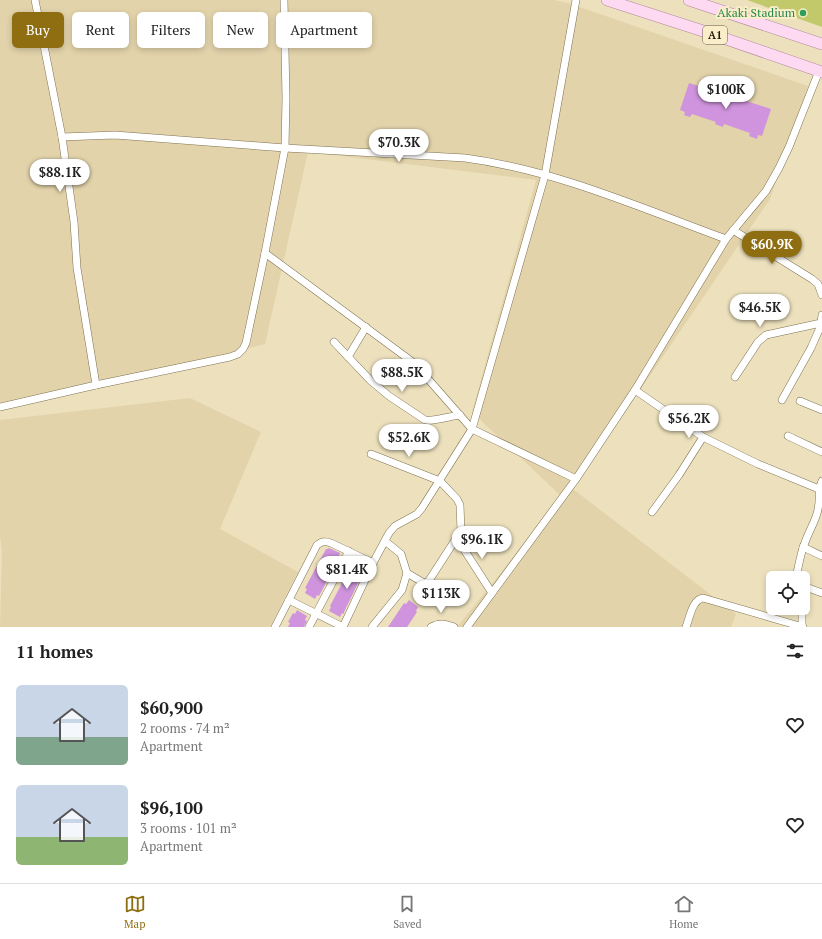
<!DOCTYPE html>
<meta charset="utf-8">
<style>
body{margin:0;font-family:"PT Serif",serif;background:#f2f2f2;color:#222;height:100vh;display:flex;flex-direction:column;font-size:15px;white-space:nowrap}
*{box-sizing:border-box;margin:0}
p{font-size:13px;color:#767676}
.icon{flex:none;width:22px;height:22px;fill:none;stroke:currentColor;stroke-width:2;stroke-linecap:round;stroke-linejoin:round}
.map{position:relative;height:627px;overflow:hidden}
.drawer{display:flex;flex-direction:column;background:#fff;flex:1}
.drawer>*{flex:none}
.guide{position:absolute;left:12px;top:12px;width:400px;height:36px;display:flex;gap:8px}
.controls{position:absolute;left:766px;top:571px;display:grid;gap:8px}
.controls a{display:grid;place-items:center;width:44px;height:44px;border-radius:6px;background:#fff;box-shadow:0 2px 6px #0003;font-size:20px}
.price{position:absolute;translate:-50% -34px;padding:0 9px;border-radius:14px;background:#fff;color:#222;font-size:13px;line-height:26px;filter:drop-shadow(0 1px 2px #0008)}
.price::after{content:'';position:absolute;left:50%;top:24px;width:12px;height:9px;margin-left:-6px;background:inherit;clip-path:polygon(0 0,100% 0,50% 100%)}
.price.active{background:#8f6e12;color:#fff}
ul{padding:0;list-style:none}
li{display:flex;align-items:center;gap:12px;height:100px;padding:0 16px}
li span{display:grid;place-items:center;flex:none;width:112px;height:80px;border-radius:6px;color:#555}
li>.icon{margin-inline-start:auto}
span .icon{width:48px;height:48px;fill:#fffc;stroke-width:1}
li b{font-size:17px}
h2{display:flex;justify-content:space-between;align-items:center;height:48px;padding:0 16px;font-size:17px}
.tag{padding:0 14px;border-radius:6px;background:#fff;box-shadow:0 2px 6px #0003;font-size:14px;line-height:36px}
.tag.active{background:#8f6e12;color:#fff}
.dock{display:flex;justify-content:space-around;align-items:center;height:56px;border-top:1px solid #e0e0e0;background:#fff;font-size:11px;color:#767676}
.dock a{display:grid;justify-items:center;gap:2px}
.dock .active{color:#8f6e12}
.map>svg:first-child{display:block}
.built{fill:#e2d3aa}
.green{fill:#c1c96b}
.building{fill:#cf94dd}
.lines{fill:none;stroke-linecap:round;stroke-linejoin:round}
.minor-casing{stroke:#7e7252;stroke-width:8}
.primary-casing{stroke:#b0889e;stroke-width:12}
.minor{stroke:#fff;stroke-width:7}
.primary{stroke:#fddaf2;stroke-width:11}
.leisure-dot{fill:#2e9e5b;stroke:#faeeca;stroke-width:1.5}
.labels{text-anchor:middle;stroke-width:4;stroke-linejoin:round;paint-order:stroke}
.shield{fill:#faeeca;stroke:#635c48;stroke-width:1}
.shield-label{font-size:11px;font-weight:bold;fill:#221e11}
.leisure-label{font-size:12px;fill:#27864d;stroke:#faeeca;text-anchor:end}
</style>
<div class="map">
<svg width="822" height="627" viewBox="0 0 822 627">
<rect width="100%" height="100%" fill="#ede1bd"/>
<g class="built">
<polygon points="0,0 554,0 568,3 808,86 770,199 573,489 736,614 731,627 457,627 562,497 472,412 536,180 308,152 265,344 0,408"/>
<polygon points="190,398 261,432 220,529 298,572 270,627 0,627 2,553 0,535 0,420"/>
</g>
<polygon class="green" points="747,0 822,0 822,27"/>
<g class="building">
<polygon points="689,83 724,94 724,92 735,95 734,97 771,109 762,136 758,135 757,139 749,136 750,133 724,124 723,127 715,124 716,122 692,114 690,117 684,115 685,112 680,110"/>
<polygon points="329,548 340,553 339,555 340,556 319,596 317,595 315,599 305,593 307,589 305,588 326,549 328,549"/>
<polygon points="355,563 365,569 344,612 344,614 342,613 340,617 329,611 331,607 330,606 351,566 353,567"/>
<polygon points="409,600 418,607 416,611 417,612 407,627 388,627 404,603 406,604"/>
<polygon points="297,610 307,616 305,620 307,621 304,627 288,627 290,623 288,622 293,613 295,614"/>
</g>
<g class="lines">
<g class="minor-casing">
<g id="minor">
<polyline points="35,0 62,137 74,222 77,268 96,385"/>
<path d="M62 137 115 135 285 148 465 158C556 170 641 208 726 239"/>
<polyline points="733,230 812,279 818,284 822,295"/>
<polyline points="265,253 414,363 472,429 422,508 417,514 395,526 389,533 373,563 343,627"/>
<path d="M334 342 371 381 389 396 425 420C432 422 451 416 460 415"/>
<polyline points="348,357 366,327"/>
<polyline points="735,377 758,342 766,335 821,323 822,315"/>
<polyline points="635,390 703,437 758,464 819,489 822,481"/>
<polyline points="782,400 811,348 822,323"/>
<polyline points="800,401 822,410"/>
<polyline points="0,407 96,385 230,357 238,354 243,349 246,343 265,253 285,148 286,98 284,0"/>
<polyline points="788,436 822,452"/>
<polyline points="371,454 440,481 457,499 460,505 461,531 465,551 492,593"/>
<polyline points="576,479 472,429 545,175 576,0"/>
<polyline points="652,512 679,475 703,437"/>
<polyline points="803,547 822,556"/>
<polyline points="407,573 424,583 428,582 461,531"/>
<path d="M796 578C798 568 800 557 803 548 811 523 821 518 819 489"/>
<polyline points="803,586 822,593"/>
<polyline points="289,600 343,627"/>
<path d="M275 627 317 545C322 541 325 541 331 543L373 563"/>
<polyline points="309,627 349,551"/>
<polyline points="372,627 402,590 407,573 401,554 385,541"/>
<path d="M431 627C440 622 445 624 454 627"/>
<polyline points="467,627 576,479 635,390 726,239 766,191 779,168 789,147 819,71"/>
<path d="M686 627C690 617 692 600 703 598L803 627"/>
<polyline points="802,627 802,608"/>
</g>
</g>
<g class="primary-casing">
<g id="primary">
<polyline points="607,0 700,30 822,72"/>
<polyline points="689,0 822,44"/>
</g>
</g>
<use href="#minor" class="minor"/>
<use href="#primary" class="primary"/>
</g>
<circle class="leisure-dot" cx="803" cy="13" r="4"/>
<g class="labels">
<rect class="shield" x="703" y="26" width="24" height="18" rx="3"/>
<g class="shield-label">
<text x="715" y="39">A1</text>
</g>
<g class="leisure-label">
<text x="795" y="17">Akaki Stadium</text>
</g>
</g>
</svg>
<div class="controls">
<a><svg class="icon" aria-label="locate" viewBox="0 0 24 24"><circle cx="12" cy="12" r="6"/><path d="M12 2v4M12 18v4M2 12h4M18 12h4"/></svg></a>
</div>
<b class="price" style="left:726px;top:110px">$100K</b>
<b class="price" style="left:399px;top:163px">$70.3K</b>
<b class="price" style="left:60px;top:193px">$88.1K</b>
<b class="price active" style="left:772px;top:265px">$60.9K</b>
<b class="price" style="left:760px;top:328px">$46.5K</b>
<b class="price" style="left:402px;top:393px">$88.5K</b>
<b class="price" style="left:689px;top:439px">$56.2K</b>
<b class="price" style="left:409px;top:458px">$52.6K</b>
<b class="price" style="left:482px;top:560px">$96.1K</b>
<b class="price" style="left:347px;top:590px">$81.4K</b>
<b class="price" style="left:441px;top:614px">$113K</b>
<div class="guide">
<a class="tag active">Buy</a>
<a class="tag">Rent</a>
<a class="tag">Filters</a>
<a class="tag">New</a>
<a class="tag">Apartment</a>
</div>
</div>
<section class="drawer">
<h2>11 homes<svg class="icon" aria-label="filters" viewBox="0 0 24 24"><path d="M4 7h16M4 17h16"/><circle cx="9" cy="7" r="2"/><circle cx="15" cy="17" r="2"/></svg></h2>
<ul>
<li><span style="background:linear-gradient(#c9d6e8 65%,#7fa58c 0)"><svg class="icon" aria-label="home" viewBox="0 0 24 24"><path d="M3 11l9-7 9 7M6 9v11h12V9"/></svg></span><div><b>$60,900</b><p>2 rooms · 74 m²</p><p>Apartment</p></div><svg class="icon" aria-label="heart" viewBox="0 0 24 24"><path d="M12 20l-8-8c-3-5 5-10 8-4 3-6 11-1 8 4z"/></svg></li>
<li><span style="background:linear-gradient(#c9d6e8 65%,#8fb573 0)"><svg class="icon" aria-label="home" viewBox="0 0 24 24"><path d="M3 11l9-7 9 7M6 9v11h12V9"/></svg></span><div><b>$96,100</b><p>3 rooms · 101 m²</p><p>Apartment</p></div><svg class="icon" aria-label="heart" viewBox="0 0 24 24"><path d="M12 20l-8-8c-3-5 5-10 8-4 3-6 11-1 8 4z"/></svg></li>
</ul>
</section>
<nav class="dock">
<a class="active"><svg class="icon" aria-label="map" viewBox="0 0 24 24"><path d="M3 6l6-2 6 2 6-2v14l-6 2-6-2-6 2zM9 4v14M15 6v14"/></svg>Map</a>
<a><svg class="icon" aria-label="saved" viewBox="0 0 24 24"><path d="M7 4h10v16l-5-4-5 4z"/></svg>Saved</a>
<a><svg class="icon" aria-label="home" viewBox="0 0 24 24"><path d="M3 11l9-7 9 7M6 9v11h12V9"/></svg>Home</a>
</nav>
